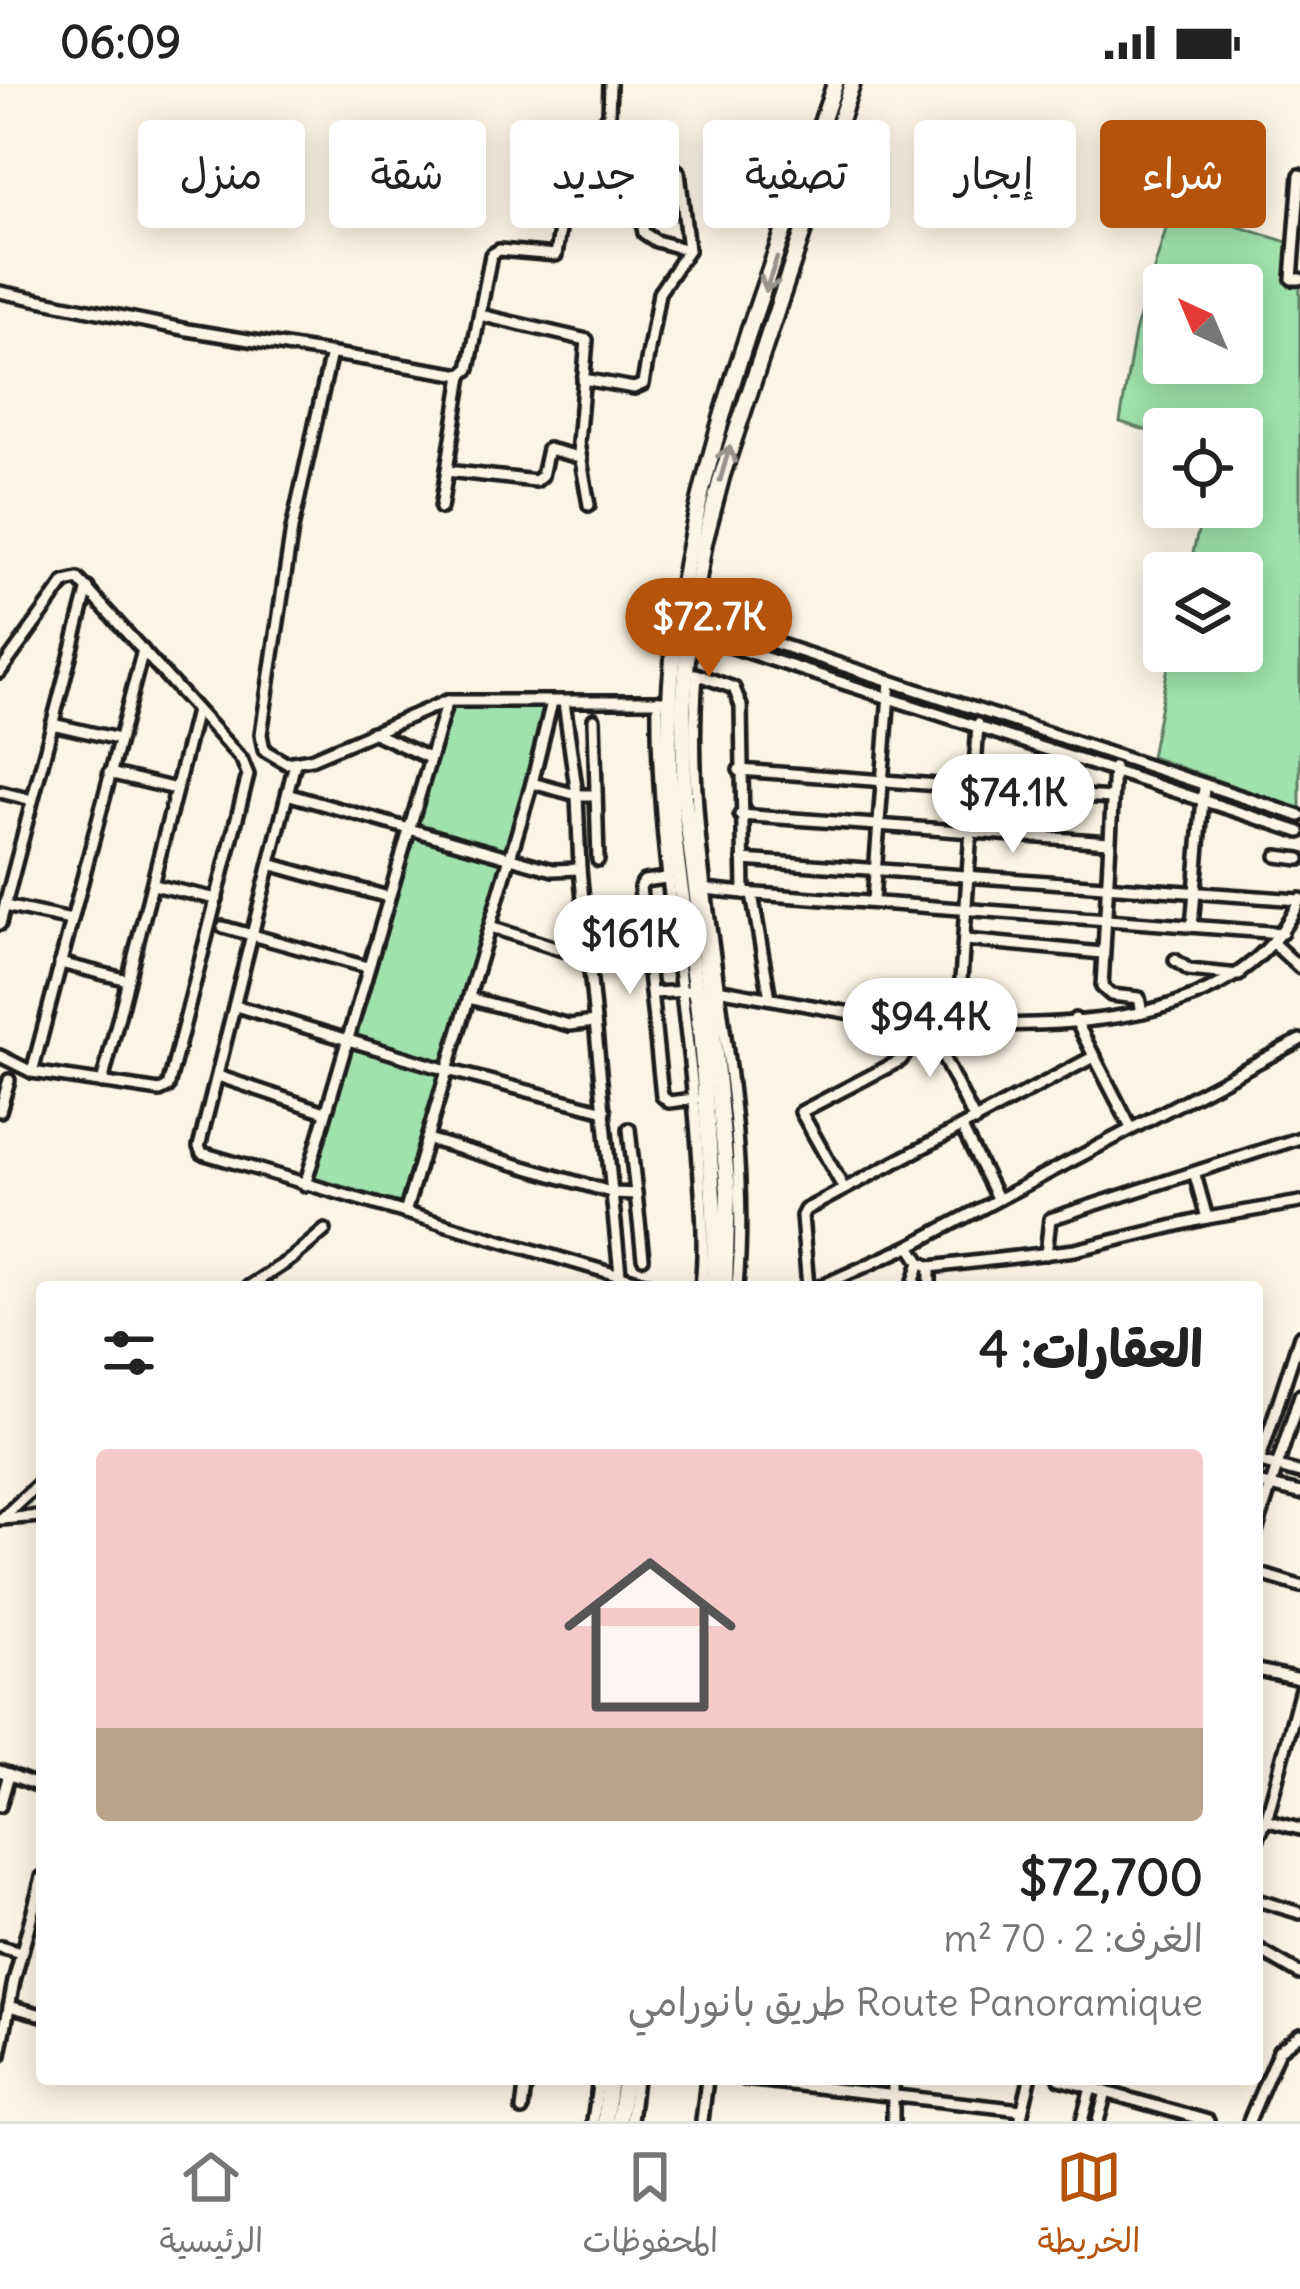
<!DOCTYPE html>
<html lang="ar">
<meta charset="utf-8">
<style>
body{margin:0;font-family:Delius,"Playpen Sans Arabic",sans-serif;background:#f6f6f6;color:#222;direction:rtl;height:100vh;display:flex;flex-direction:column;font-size:45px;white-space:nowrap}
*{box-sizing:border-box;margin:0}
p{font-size:39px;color:#767676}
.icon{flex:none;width:66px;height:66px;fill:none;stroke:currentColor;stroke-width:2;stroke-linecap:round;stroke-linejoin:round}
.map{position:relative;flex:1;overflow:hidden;direction:ltr}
.panel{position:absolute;left:36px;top:1197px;width:1227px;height:804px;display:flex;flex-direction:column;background:#fff;border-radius:12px;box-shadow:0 6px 30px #0003;direction:rtl}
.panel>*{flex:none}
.banner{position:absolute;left:36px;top:36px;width:1230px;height:108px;direction:rtl;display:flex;gap:24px}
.needle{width:78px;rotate:316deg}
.fabs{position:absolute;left:1143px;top:180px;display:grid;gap:24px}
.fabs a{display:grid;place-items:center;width:120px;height:120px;border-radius:12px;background:#fff;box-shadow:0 6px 30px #0003;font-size:60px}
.price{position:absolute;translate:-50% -102px;padding:0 27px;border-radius:42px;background:#fff;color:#222;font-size:39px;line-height:78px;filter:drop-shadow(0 3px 6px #0008)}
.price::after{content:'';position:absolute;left:50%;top:72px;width:36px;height:27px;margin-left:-18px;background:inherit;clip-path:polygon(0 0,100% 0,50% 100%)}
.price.current{background:#b45309;color:#fff}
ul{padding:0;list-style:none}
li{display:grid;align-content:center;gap:24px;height:636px;padding:0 60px}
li+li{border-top:3px solid #e0e0e0}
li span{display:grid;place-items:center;height:372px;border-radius:12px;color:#555}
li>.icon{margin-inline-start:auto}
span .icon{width:216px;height:216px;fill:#fffc;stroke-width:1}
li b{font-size:51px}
h2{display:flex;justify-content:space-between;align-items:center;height:144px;padding:0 60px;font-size:51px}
.chip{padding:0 42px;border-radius:12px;background:#fff;box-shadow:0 6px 30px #0003;font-size:42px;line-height:108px}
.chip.current{background:#b45309;color:#fff}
.status{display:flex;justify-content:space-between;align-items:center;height:84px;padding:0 60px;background:#fff;direction:ltr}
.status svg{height:33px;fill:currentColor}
.menu{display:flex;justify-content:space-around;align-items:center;height:168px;border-top:3px solid #e0e0e0;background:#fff;font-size:33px;color:#767676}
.menu a{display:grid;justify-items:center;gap:6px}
.menu .current{color:#b45309}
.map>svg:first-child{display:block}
.green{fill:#a0e2ad;stroke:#5e7f64;stroke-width:3;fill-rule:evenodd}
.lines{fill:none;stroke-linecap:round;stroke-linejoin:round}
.street-casing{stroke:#1c1c1c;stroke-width:18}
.secondary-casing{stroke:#1c1c1c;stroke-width:22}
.street{stroke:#fcf5e5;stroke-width:9}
.secondary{stroke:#fcf5e5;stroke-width:14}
.oneway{stroke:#97938b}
</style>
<div class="status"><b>06:09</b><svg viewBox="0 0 49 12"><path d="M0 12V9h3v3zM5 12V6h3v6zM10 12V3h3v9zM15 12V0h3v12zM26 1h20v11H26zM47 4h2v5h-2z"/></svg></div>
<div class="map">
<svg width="1300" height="2037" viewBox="0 0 1300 2037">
<rect width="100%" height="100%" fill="#fcf5e5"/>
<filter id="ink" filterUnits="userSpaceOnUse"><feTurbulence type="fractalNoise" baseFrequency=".00833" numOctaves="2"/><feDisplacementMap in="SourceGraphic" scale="24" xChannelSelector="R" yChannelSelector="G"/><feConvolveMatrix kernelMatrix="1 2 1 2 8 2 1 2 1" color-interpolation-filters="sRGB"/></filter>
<g filter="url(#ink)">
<g class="green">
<path d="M1173 122 1300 162V725L1151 673 1171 567H1242V489H1188L1204 423H1242V345H1164V352L1120 338 1135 248ZM1164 201H1242V279H1164Z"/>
<polygon points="447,617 552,618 408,1120 305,1101"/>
</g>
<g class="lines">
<g class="street-casing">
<g id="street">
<polyline points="639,75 637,111 644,149 656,157 688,166"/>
<polyline points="1300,91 1292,195 1300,195"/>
<polyline points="0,208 188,246 462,291 469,285 491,171 499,166 556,171 572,69 609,31"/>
<polyline points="480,231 587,256 578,359 589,421"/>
<polyline points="331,269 292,445 261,650 264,666 286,679 311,675 447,617 669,617"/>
<path d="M583 295 634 304 643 300 659 209 688 166 679 88C659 70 627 81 608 63L610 0"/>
<polyline points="447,387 536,397 542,392 548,365 579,373"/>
<polyline points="441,424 462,291"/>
<polyline points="690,531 1300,732"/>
<polyline points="686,548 1300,748"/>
<polyline points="0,588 65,498 78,495 242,676 248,691 168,1003 160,1007 32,988 0,972"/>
<polyline points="696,590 734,604 741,622 744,809 705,805"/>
<path d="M697 591C680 796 755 997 737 1203"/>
<path d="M658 617C656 768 688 915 698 1065 701 1111 706 1157 701 1203"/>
<polyline points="564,618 577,711 580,785 620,1190"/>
<polyline points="594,635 598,776"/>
<polyline points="52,640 118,655"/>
<polyline points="372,648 429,674"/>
<polyline points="295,679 199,1063 202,1069 658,1203"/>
<polyline points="1114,683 1102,903 1111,911 1139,914 1142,928"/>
<polyline points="739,686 1111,714"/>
<polyline points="109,689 176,705"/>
<polyline points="532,699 577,711 596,711"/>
<polyline points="0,708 32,716"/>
<polyline points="290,711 553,786 580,785"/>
<polyline points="740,731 1109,758"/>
<polyline points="1277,772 1300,775"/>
<polyline points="743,776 1299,816"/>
<polyline points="273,781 388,813"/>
<polyline points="666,794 644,797 640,803 662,1012 669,1018 695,1015"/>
<polyline points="153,801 217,815"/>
<polyline points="744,809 1282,849"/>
<polyline points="752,810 770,914"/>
<polyline points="873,816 890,597"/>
<polyline points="5,822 71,836"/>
<polyline points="0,840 88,504"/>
<polyline points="1192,842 1204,703"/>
<polyline points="223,843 367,883"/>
<polyline points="490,843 562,866 591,865"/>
<polyline points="966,856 1102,869"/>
<polyline points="1274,860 1300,884"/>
<polyline points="1175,876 1189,886 1239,891"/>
<polyline points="60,879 128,896"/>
<polyline points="717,905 912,940"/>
<polyline points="652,909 688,907"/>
<polyline points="469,914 569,941 595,938"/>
<polyline points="236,922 447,986 605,1027"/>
<polyline points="1075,935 1131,1044"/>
<polyline points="939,940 944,975 975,1037"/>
<polyline points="958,942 978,640"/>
<polyline points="32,988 143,566"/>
<polyline points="218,992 325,1028"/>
<polyline points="102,999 196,627"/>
<polyline points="0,1027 9,996"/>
<polyline points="962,1044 997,1114"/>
<polyline points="629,1045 643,1174"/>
<polyline points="427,1055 614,1109 636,1110"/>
<polyline points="1195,1091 1207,1134 1300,1118"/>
<polyline points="305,1101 447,617"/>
<path d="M843 1103 801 1028 901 976 909 964 912 940C1041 941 1237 955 1300 815"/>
<polyline points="405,1129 532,699 552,618"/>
<polyline points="910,1162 920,1178 912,1203"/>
<polyline points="1046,1170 1050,1135 1300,1054"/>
<polyline points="920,1178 930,1183 1075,1166 1207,1134"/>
<polyline points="930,1183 930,1203"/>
<polyline points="248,1203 291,1175 325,1146"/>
<polyline points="808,1203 802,1132 805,1126 1095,972"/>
<polyline points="819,1203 910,1162 1300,956"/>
<polyline points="1257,1377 1300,1389"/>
<polyline points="1257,1384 1300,1252"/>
<polyline points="1257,1399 1300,1409"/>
<polyline points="2,1434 42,1397"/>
<polyline points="0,1435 42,1432"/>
<polyline points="1257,1445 1300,1311"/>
<polyline points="1257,1489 1300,1502"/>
<polyline points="1257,1586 1300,1595"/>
<polyline points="0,1687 42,1703"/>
<polyline points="0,1722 9,1690"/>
<polyline points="1257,1734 1300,1745"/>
<polyline points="1257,1756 1266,1737 1300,1608"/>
<polyline points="1257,1816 1300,1829"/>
<polyline points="0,1863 21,1869"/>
<polyline points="1257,1865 1300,1890"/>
<polyline points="9,1922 42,1931"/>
<polyline points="0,1971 14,1897 42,1793"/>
<polyline points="744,1995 1022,2026"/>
<polyline points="893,1995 893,2037"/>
<polyline points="1060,1995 1208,2037"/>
<polyline points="522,2026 526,1995"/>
<polyline points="593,2037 599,1995"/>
<polyline points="631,2037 636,1995"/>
<polyline points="702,2037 707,1995"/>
<polyline points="1020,2037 1030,1995"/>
<polyline points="1082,2037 1091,2004"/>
<polyline points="1098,2037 1106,2008"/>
<polyline points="1249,2037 1279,1966 1300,1950"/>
</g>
</g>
<g class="secondary-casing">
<g id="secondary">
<path d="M712 1203C718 1151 712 1100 708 1048 704 1000 702 951 695 903 684 825 670 748 669 668 666 435 762 217 835 0"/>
<polyline points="725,1203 728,1107 709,905 684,712 683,627 689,549 704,459 722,391 852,0"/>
<polyline points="605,2037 610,1995"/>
<polyline points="619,2037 625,1995"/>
</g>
</g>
<use href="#street" class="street"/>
<use href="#secondary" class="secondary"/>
</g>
<defs><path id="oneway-shaft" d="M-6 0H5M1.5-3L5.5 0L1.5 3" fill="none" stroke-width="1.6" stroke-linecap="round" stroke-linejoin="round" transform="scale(3)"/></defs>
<g class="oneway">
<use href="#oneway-shaft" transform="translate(771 191) rotate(109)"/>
<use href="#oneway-shaft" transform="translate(725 379) rotate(-74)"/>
</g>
</g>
</svg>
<div class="fabs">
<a><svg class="needle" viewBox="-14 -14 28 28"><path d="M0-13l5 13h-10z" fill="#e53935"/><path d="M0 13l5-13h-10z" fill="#767676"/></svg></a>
<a><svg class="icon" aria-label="locate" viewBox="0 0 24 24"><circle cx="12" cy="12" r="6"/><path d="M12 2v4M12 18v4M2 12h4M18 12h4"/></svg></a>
<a><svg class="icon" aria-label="layers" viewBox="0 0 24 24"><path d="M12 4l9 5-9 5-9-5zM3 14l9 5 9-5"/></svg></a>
</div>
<b class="price current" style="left:709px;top:596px">$72.7K</b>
<b class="price" style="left:1013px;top:772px">$74.1K</b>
<b class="price" style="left:630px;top:913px">$161K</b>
<b class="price" style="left:930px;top:996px">$94.4K</b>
<div class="banner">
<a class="chip current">شراء</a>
<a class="chip">إيجار</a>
<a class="chip">تصفية</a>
<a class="chip">جديد</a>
<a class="chip">شقة</a>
<a class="chip">منزل</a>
</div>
<section class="panel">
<h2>العقارات: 4<svg class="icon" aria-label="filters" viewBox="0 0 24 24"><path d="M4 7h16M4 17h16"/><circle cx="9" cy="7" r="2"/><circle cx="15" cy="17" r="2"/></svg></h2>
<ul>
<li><span style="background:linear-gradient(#f6c9c9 75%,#b9a48a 0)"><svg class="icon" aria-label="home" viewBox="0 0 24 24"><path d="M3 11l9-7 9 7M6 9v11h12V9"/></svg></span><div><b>$72,700</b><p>الغرف: 2 · 70 m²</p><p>Route Panoramique طريق بانورامي</p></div></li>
</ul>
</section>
</div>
<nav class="menu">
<a class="current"><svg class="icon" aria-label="map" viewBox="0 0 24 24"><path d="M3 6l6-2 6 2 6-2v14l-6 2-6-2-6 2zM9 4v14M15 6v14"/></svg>الخريطة</a>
<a><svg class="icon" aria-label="saved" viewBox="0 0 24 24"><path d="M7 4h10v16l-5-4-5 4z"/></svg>المحفوظات</a>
<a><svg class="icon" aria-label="home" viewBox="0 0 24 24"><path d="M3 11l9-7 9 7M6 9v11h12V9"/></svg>الرئيسية</a>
</nav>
